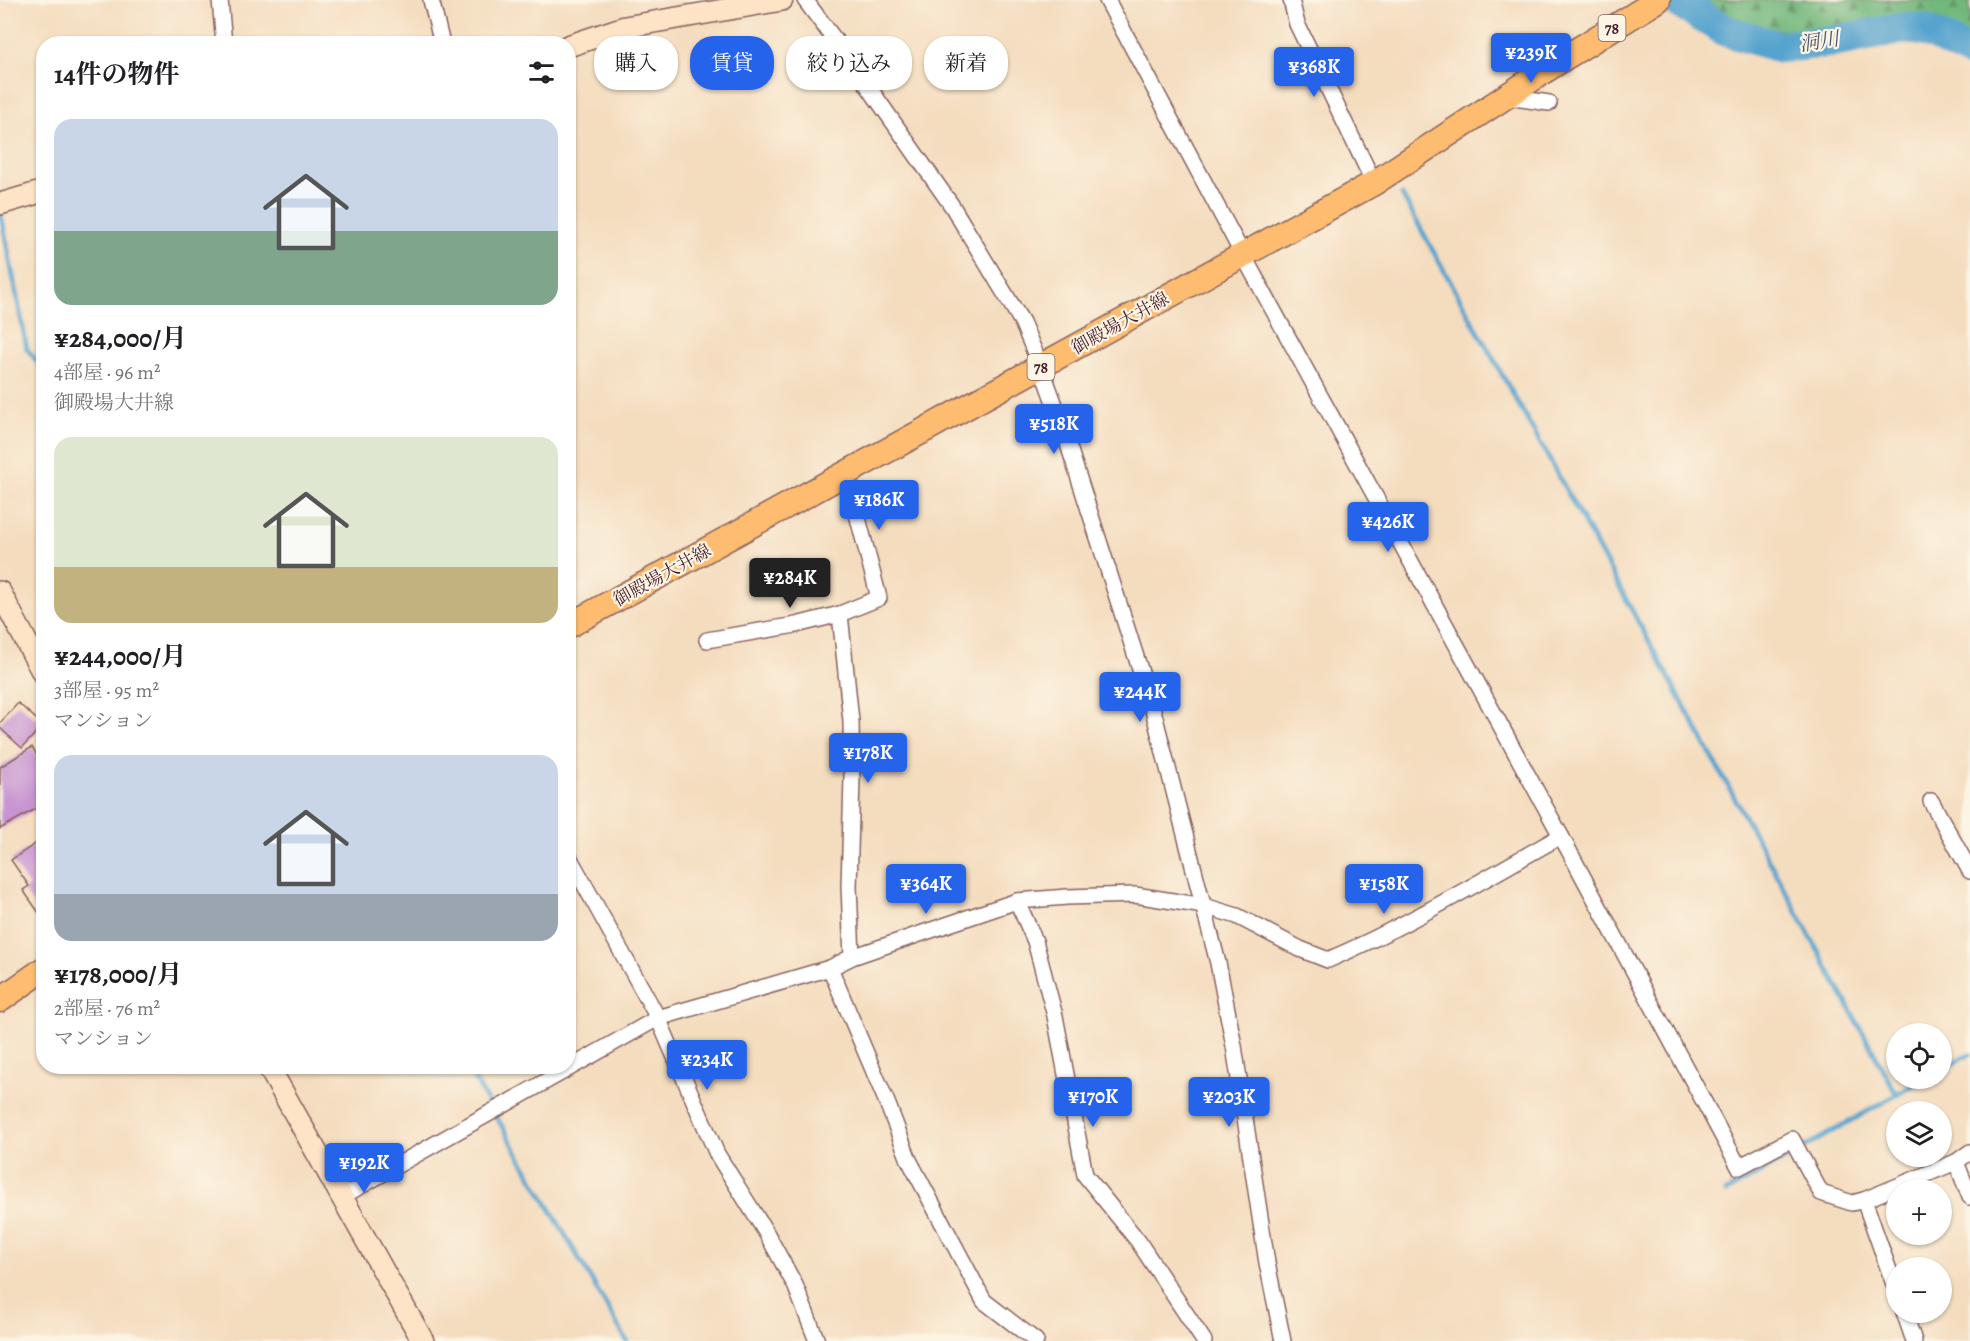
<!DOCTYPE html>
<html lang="ja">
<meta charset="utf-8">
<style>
body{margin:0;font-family:Alegreya,"Noto Serif JP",serif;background:#f2f2f2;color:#202124;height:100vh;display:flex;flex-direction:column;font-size:22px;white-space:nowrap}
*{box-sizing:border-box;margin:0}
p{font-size:20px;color:#757577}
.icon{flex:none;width:33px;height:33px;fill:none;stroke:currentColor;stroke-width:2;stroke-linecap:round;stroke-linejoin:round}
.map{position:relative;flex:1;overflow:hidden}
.panel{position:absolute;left:36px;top:36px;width:540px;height:1038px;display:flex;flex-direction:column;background:#fff;border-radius:24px;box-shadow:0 2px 4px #0004}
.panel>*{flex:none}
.guide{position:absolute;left:594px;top:36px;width:570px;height:54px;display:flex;gap:12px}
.fabs{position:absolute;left:1886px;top:1023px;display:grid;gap:12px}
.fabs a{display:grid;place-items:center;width:66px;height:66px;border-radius:50%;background:#fff;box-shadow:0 2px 4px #0004;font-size:30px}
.price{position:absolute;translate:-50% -51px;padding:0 14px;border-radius:6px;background:#2563eb;color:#fff;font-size:20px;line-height:39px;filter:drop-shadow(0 2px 3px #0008)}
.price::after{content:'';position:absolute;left:50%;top:36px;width:18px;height:14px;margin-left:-9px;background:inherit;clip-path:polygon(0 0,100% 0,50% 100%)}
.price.selected{background:#222;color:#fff}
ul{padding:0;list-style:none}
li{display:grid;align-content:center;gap:12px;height:318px;padding:0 18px}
li span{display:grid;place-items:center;height:186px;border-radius:18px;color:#555}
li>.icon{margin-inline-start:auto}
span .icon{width:108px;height:108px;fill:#fffc;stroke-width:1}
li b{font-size:26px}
h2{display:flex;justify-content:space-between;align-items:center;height:72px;padding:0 18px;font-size:26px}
.pill{padding:0 21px;border-radius:24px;background:#fff;box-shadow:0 2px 4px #0004;font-size:21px;line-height:54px}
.pill.selected{background:#2563eb;color:#fff}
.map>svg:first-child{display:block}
.forest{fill:url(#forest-firs);stroke:#5e6b53;stroke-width:1.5}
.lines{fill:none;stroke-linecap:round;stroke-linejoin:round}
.stream{stroke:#55a3ce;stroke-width:5}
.river{stroke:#55a3ce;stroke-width:32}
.building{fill:#c895d2}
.street-casing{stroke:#86615e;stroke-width:18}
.secondary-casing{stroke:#86615e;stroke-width:24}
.primary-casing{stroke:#86615e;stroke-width:27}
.street{stroke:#fff;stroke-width:15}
.secondary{stroke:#fee4c6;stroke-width:21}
.primary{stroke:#fdbc70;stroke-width:24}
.labels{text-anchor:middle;stroke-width:4.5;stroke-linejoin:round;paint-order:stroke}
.shield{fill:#fcf5e5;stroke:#7f5f63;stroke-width:1.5}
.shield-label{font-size:16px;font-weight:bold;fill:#4a1f2b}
.street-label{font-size:18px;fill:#4a1f2b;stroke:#fcf5e5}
.water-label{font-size:20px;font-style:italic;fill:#4e546c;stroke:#fcf5e5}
</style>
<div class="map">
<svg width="1970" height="1341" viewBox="0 0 1970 1341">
<defs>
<pattern id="forest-firs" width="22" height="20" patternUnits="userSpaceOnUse" patternTransform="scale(1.5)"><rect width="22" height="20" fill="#72b77b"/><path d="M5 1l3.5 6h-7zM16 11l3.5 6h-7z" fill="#609465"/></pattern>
</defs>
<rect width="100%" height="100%" fill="#fcf5e5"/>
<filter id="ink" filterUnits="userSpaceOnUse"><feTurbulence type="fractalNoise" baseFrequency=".0167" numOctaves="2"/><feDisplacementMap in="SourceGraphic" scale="12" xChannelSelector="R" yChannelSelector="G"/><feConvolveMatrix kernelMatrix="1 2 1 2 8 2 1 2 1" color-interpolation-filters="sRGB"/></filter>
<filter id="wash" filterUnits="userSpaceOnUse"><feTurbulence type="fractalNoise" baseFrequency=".008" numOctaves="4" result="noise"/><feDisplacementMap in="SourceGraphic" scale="24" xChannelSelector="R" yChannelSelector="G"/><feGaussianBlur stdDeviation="1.35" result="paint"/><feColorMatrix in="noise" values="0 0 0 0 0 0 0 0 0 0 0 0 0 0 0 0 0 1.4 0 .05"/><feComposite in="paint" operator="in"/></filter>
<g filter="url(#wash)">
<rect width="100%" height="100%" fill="#f4dcbe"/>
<polygon class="forest" points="1696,0 1970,0 1970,39 1916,17 1802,34 1740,24"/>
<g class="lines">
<g class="stream">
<polyline points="1402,195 1558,475 1897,1095"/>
<polyline points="0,209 27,349 44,370"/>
<polyline points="467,1066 627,1341"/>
<polyline points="1941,1070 1970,1054"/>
<polyline points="1726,1192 1926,1078"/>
</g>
<polyline class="river" points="1674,0 1726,31 1780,47 1837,41 1904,28 1924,30 1970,52"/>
</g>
<g id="blocks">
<g class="building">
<polygon points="18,703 43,725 22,748 0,728 0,723"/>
<polygon points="32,747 44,767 44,804 0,829 0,767"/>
<polygon points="44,838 44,920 23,890 29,886 11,860"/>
</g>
</g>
</g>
<g filter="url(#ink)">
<use href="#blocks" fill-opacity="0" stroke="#86615e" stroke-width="1.5"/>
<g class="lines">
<g class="street-casing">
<g id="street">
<polyline points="220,0 224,44"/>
<polyline points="431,0 442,44"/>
<polyline points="805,0 849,59 952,206 1022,322 1041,367 1059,416 1153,710 1218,963 1234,1046 1267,1263 1283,1341"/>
<polyline points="1107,0 1243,255 1561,836 1739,1167 1792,1139 1821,1193 1852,1203 1864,1200"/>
<polyline points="1291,0 1297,24 1374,183"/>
<polyline points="1507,97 1549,103"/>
<polyline points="840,614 851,721 852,778 849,887 852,957"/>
<polyline points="707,640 796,625 840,614 879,598 853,499 844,476"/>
<polyline points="1931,801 1970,871"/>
<polyline points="568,855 658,1018 717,1154 767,1234 795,1285 817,1341"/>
<polyline points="1017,901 1035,941 1055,1016 1085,1175 1138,1241 1204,1341"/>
<polyline points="830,968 888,1105 909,1160 984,1301 1036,1341"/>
<polyline points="1956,1162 1970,1197"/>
<path d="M343 1196 658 1018 830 968 852 957 1017 901 1067 897 1135 895 1204 906 1237 916 1300 949 1328 960C1407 926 1486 878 1561 836"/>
<polyline points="1896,1290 1864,1200 1956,1162 1970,1152"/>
<polyline points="1904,1312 1914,1341"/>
</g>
</g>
<g class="secondary-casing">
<g id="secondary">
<polyline points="568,46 625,27 782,0"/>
<polyline points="0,204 44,191"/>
<polyline points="0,592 44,675"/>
<polyline points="268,1066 423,1341"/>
</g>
</g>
<g class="primary-casing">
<g id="primary">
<polyline points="568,626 1374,183 1566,57 1658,0"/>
<polyline points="0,1000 44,969"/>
</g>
</g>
<use href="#street" class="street"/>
<use href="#secondary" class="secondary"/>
<use href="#primary" class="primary"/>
</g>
</g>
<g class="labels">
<g class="shield">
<rect x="1598.5" y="15" width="27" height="26" rx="4.5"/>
<rect x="1027.5" y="354" width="27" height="26" rx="4.5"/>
</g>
<g class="shield-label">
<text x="1612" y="34">78</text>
<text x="1041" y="373">78</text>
</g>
<g class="street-label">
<text transform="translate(1120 323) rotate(-29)" y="6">御殿場大井線</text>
<text transform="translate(662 575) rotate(-29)" y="6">御殿場大井線</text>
</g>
<g class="water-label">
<text transform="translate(1819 41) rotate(-9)" y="7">洞川</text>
</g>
</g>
</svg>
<div class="fabs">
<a><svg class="icon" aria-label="locate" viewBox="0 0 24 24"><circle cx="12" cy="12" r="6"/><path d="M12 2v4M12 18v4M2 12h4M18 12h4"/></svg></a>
<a><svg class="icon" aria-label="layers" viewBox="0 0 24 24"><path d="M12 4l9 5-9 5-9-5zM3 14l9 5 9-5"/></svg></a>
<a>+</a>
<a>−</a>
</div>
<b class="price" style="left:1531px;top:84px">¥239K</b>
<b class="price" style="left:1314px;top:98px">¥368K</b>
<b class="price" style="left:1054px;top:455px">¥518K</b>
<b class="price" style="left:879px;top:531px">¥186K</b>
<b class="price" style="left:1388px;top:553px">¥426K</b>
<b class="price selected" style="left:790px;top:609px">¥284K</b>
<b class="price" style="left:1140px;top:723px">¥244K</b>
<b class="price" style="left:868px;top:784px">¥178K</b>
<b class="price" style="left:926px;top:915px">¥364K</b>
<b class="price" style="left:1384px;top:915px">¥158K</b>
<b class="price" style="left:707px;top:1091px">¥234K</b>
<b class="price" style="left:1093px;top:1128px">¥170K</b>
<b class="price" style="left:1229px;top:1128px">¥203K</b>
<b class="price" style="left:364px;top:1194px">¥192K</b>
<div class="guide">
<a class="pill">購入</a>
<a class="pill selected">賃貸</a>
<a class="pill">絞り込み</a>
<a class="pill">新着</a>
</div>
<section class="panel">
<h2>14件の物件<svg class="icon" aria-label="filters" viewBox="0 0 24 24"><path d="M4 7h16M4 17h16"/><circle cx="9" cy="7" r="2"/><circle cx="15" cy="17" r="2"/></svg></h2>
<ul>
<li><span style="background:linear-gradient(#c9d6e8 60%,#7fa58c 0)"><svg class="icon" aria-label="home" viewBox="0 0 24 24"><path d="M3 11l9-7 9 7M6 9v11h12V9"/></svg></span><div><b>¥284,000/月</b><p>4部屋 · 96 m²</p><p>御殿場大井線</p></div></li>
<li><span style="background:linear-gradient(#dfe7d0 70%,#c2b280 0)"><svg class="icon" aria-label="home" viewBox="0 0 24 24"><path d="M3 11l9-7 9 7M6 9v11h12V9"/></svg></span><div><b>¥244,000/月</b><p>3部屋 · 95 m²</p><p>マンション</p></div></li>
<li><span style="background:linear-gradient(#c9d6e8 75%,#9aa5b1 0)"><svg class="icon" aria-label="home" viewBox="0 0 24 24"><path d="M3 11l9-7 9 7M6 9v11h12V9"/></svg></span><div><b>¥178,000/月</b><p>2部屋 · 76 m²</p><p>マンション</p></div></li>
</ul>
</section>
</div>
